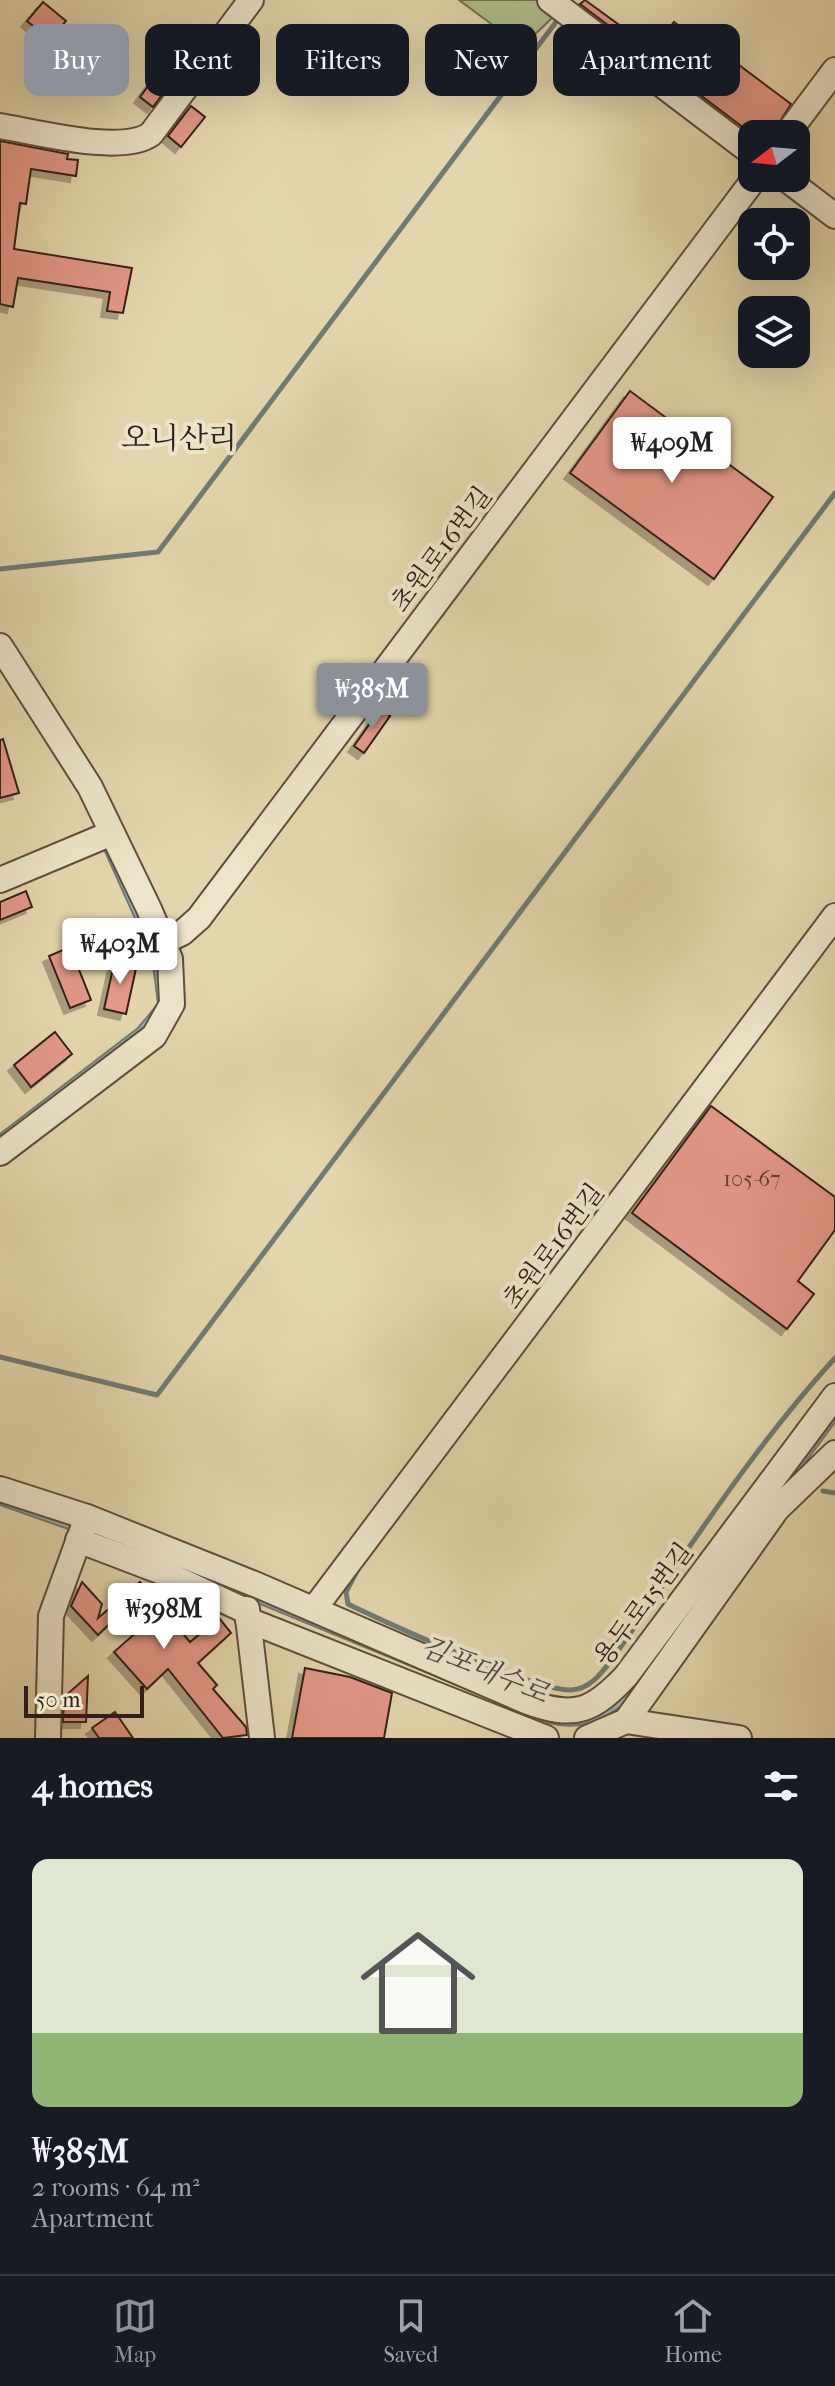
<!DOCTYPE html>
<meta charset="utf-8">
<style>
body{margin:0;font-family:"IM FELL French Canon","Noto Serif KR",serif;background:#20242c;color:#f1f3f6;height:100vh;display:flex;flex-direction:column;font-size:30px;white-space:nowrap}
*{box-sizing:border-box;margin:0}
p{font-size:26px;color:#9ea1a6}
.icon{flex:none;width:44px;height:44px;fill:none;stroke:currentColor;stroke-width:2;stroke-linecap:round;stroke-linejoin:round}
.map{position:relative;height:1738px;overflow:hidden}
.side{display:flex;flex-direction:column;background:#171b24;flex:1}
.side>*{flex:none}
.hud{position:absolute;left:24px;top:24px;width:788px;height:72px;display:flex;gap:16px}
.needle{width:52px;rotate:254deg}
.buttons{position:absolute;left:738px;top:120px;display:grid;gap:16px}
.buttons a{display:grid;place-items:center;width:72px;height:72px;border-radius:16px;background:#171b24;box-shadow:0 8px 32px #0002;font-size:40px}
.scale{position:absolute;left:24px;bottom:20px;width:120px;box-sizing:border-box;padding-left:8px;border:4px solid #332019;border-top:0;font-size:22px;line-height:28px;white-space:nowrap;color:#332019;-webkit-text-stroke:6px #ede4c9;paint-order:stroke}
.price{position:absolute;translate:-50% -68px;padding:0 18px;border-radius:8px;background:#fff;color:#222;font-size:26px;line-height:52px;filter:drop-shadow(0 2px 4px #0008)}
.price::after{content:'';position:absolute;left:50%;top:48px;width:24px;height:18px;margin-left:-12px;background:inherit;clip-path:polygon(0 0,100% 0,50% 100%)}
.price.on{background:#8c9099;color:#fff}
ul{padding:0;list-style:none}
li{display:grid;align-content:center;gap:16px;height:424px;padding:0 32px}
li+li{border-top:2px solid #363941}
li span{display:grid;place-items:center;height:248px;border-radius:16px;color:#555}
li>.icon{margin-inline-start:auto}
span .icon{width:144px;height:144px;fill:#fffc;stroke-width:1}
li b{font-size:34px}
h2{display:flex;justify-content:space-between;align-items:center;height:96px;padding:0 32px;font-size:34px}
.pill{padding:0 28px;border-radius:16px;background:#171b24;box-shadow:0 8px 32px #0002;font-size:28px;line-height:72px}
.pill.on{background:#8c9099;color:#fff}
.tabs{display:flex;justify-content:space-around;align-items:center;height:112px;border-top:2px solid #363941;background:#171b24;font-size:22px;color:#9ea1a6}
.tabs a{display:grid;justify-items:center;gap:4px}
.tabs .on{color:#8c9099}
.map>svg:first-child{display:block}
.green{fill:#afbf8d;stroke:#717053;stroke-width:2}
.water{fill:#98b7b3;stroke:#707b75;stroke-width:2}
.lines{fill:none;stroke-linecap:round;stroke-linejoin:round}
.stream{stroke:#707b75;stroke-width:5}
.building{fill:#e49887;stroke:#332019;stroke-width:2;filter:url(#shadow)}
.minor-casing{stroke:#5f4e3e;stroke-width:28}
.minor{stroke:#ede4c9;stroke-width:24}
.labels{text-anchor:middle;stroke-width:8;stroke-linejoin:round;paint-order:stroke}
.number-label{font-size:22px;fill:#5f3e34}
.street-label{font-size:26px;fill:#332019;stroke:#ede4c9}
.water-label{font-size:28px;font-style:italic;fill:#514d47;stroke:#ede4c9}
.quarter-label{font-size:30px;fill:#332019;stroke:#ede4c9}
</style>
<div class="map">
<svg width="835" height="1738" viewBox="0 0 835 1738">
<defs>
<filter id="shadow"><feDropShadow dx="-6" dy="6" stdDeviation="0" flood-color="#0004"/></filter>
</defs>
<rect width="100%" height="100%" fill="#e4d6ac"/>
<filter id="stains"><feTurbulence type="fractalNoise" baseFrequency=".0025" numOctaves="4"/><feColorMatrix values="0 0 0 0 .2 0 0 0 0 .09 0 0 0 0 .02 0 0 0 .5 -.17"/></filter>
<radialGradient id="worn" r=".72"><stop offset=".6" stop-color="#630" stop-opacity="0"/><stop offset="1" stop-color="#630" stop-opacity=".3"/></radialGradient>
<polygon class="green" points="459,0 538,0 553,12 552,18 525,44 502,32"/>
<g class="water">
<polygon points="110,844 162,957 161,1016 0,1145 0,1134 138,1028 158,1004 152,956 103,847"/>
<path d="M835 1403V1422L633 1696C609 1719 582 1732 549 1723L139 1554 0 1505V1494L585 1714Z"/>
</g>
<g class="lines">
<g class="stream">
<polyline points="0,569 158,552 559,18"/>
<polyline points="0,1357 157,1395 835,493"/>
<polyline points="823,1491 835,1493"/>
<path d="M357 1571 346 1592 348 1604 354 1607C392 1625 536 1691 571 1690 591 1689 602 1672 613 1658 684 1556 751 1450 835 1358"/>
</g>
</g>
<g class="building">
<polygon points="585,0 633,35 629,41 580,4"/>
<polygon points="43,2 66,21 50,40 27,21"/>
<polygon points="674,22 700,41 703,38 791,104 772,134 752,134 675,76 687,59 661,39"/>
<polygon points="154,78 167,88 153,107 140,97"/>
<polygon points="191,106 205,117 181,147 168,136"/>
<polygon points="0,141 68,154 67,159 78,160 76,176 31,169 26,204 20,203 14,249 132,268 123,313 107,311 110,292 18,278 13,307 0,304"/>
<polygon points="630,391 773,497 714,579 570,473"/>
<polygon points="380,709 390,716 364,753 354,746"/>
<polygon points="3,739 19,793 0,798 0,740"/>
<polygon points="26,891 32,907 0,920 0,902"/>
<polygon points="70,947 91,1000 70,1008 49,956"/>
<polygon points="115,959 137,964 126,1014 104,1009"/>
<polygon points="55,1032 72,1054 31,1087 14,1065"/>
<polygon points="711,1106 835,1197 835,1230 798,1281 814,1294 787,1329 632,1213"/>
<polygon points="82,1582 102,1604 98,1618 140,1582 190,1642 219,1618 231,1633 198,1663 217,1685 213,1689 246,1727 247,1735 223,1738 168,1669 147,1689 114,1652 139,1630 123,1611 98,1635 71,1606"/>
<polygon points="305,1668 350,1677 392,1693 384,1738 292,1738"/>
<polygon points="88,1676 86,1722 63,1722 64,1697"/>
<polygon points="115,1712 133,1738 99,1738 92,1728"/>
</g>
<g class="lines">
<g class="minor-casing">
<g id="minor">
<polyline points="550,0 752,153"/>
<path d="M0 126C37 132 122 155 151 134L251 0"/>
<polyline points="787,134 835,70"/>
<polyline points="785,178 835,216"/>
<polyline points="0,646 90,787 149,909 170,959 172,1004 154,1036 0,1153"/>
<polyline points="0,880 112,833"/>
<polyline points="163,942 182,933 199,918 755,178"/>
<path d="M0 1489 87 1517 257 1585 528 1702C575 1719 593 1711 626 1676L835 1396"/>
<polyline points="78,1540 167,1574 246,1611"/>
<polyline points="247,1609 262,1738"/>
<polyline points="314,1609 835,916"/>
<polyline points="248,1620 546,1738"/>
<polyline points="626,1721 739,1738"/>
<polyline points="48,1738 51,1616 87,1517"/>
<polyline points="587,1738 626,1721 777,1509 835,1453"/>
</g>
</g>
<use href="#minor" class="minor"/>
</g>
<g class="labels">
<g class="number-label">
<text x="752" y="1186">105-67</text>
</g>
<g class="street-label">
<text transform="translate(441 549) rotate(-53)" y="9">초원로16번길</text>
<text transform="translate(553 1246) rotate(-53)" y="9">초원로16번길</text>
<text transform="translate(643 1604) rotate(-53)" y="9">용두로15번길</text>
</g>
<g class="water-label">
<text transform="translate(485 1669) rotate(22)" y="10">김포대수로</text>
</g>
<g class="quarter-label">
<text x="179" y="448">오니산리</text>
</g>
</g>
<rect width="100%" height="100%" filter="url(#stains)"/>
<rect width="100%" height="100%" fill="url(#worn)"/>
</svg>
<div class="buttons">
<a><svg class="needle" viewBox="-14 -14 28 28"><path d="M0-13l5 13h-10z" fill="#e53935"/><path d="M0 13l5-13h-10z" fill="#9ea1a6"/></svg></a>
<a><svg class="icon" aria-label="locate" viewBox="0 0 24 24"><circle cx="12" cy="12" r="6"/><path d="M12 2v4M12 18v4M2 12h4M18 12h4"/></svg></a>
<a><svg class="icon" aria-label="layers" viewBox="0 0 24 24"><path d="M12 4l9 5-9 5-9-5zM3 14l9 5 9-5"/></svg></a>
</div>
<div class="scale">50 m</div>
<b class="price" style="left:672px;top:485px">₩409M</b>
<b class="price on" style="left:372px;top:731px">₩385M</b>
<b class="price" style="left:120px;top:986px">₩403M</b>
<b class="price" style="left:164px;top:1651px">₩398M</b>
<div class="hud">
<a class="pill on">Buy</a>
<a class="pill">Rent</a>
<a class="pill">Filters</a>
<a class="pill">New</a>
<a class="pill">Apartment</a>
</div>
</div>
<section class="side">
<h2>4 homes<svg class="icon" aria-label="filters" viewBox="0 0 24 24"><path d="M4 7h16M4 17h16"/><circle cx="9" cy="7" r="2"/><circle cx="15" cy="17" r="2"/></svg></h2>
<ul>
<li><span style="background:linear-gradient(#dfe7d0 70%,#8fb573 0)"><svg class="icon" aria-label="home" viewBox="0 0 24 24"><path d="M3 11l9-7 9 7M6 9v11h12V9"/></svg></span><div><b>₩385M</b><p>2 rooms · 64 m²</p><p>Apartment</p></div></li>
</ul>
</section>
<nav class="tabs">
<a class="on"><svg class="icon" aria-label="map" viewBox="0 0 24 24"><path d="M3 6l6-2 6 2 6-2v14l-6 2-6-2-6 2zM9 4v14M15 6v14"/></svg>Map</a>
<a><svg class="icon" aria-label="saved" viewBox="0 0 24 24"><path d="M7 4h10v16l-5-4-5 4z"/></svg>Saved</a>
<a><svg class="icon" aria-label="home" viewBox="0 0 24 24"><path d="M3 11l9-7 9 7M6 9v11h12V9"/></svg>Home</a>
</nav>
